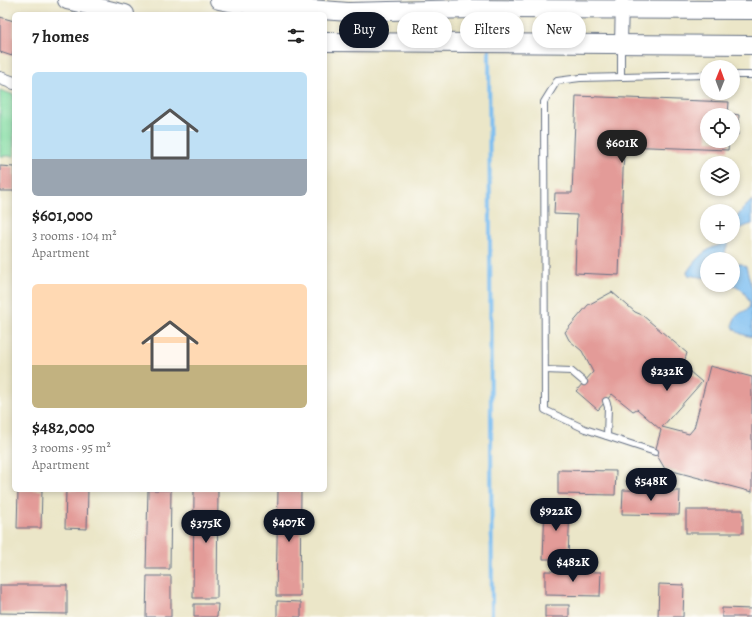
<!DOCTYPE html>
<meta charset="utf-8">
<style>
body{margin:0;font-family:Alegreya,serif;background:#f6f6f6;color:#222;height:100vh;display:flex;flex-direction:column;font-size:15px;white-space:nowrap}
*{box-sizing:border-box;margin:0}
p{font-size:13px;color:#767676}
.icon{flex:none;width:22px;height:22px;fill:none;stroke:currentColor;stroke-width:2;stroke-linecap:round;stroke-linejoin:round}
.map{position:relative;flex:1;overflow:hidden}
.details{position:absolute;left:12px;top:12px;width:315px;height:480px;display:flex;flex-direction:column;background:#fff;border-radius:6px;box-shadow:0 2px 6px #0003}
.details>*{flex:none}
.hud{position:absolute;left:339px;top:12px;width:353px;height:36px;display:flex;gap:8px}
.needle{width:26px;rotate:1deg}
.controls{position:absolute;left:700px;top:60px;display:grid;gap:8px}
.controls a{display:grid;place-items:center;width:40px;height:40px;border-radius:50%;background:#fff;box-shadow:0 2px 6px #0003;font-size:20px}
.price{position:absolute;translate:-50% -34px;padding:0 9px;border-radius:14px;background:#111827;color:#fff;font-size:13px;line-height:26px;filter:drop-shadow(0 1px 2px #0008)}
.price::after{content:'';position:absolute;left:50%;top:24px;width:12px;height:9px;margin-left:-6px;background:inherit;clip-path:polygon(0 0,100% 0,50% 100%)}
.price.current{background:#222;color:#fff}
ul{padding:0;list-style:none}
li{display:grid;align-content:center;gap:8px;height:212px;padding:0 20px}
li span{display:grid;place-items:center;height:124px;border-radius:6px;color:#555}
li>.icon{margin-inline-start:auto}
span .icon{width:72px;height:72px;fill:#fffc;stroke-width:1}
li b{font-size:17px}
h2{display:flex;justify-content:space-between;align-items:center;height:48px;padding:0 20px;font-size:17px}
.tag{padding:0 14px;border-radius:18px;background:#fff;box-shadow:0 2px 6px #0003;font-size:14px;line-height:36px}
.tag.current{background:#111827;color:#fff}
.map>svg:first-child{display:block}
.green{fill:#81dba1;stroke:#4e8580}
.water{fill:#7bbef1;stroke:#4b76a8}
.lines{fill:none;stroke-linecap:round;stroke-linejoin:round}
.stream{stroke:#7bbef1;stroke-width:4}
.building{fill:#e39b98}
.service-casing{stroke:#646f83;stroke-width:8}
.minor-casing{stroke:#646f83;stroke-width:14}
.secondary-casing{stroke:#646f83;stroke-width:20}
.service{stroke:#fff;stroke-width:6}
.minor{stroke:#fff;stroke-width:12}
.secondary{stroke:#fff;stroke-width:18}
</style>
<div class="map">
<svg width="752" height="617" viewBox="0 0 752 617">
<rect width="100%" height="100%" fill="#fdfcf7"/>
<filter id="ink" filterUnits="userSpaceOnUse"><feTurbulence type="fractalNoise" baseFrequency=".025" numOctaves="2"/><feDisplacementMap in="SourceGraphic" scale="8" xChannelSelector="R" yChannelSelector="G"/><feConvolveMatrix kernelMatrix="1 2 1 2 8 2 1 2 1" color-interpolation-filters="sRGB"/></filter>
<filter id="wash" filterUnits="userSpaceOnUse"><feTurbulence type="fractalNoise" baseFrequency=".012" numOctaves="4" result="noise"/><feDisplacementMap in="SourceGraphic" scale="16" xChannelSelector="R" yChannelSelector="G"/><feGaussianBlur stdDeviation="0.9" result="paint"/><feColorMatrix in="noise" values="0 0 0 0 0 0 0 0 0 0 0 0 0 0 0 0 0 1.4 0 .05"/><feComposite in="paint" operator="in"/></filter>
<g filter="url(#wash)">
<rect width="100%" height="100%" fill="#ebe6c8"/>
<polygon class="green" points="0,90 14,95 14,156 0,156"/>
<g class="water">
<path d="M752 200V224C745 226 737 229 733 236 733 218 740 212 752 200Z"/>
<path d="M727 237H732C728 244 723 251 726 259H707V278L688 275 687 272C692 265 699 255 707 251 716 244 719 249 727 237Z"/>
<path d="M733 264H742L746 267 752 289V337C745 335 732 333 733 323 734 320 736 316 738 315 741 312 746 311 749 308L750 303C746 295 742 287 733 285Z"/>
</g>
<g class="lines">
<g class="stream">
<polyline points="489,13 489,39"/>
<polyline points="489,47 492,617"/>
</g>
</g>
<g id="blocks">
<g class="building">
<polygon points="0,17 14,21 14,49 12,56 0,52"/>
<polygon points="576,96 729,102 728,115 707,115 707,141 729,141 728,150 624,146 619,275 575,273 577,215 554,214 555,193 572,193"/>
<polygon points="733,114 739,115 738,135 733,135"/>
<polygon points="0,166 14,167 14,191 0,191"/>
<polygon points="612,292 635,312 642,315 687,353 683,366 702,382 662,427 689,434 694,428 710,366 752,377 752,492 665,469 655,452 661,430 637,409 633,411 612,394 598,410 576,391 593,372 582,351 569,340 565,332 588,305"/>
<polygon points="558,470 616,471 615,495 558,494"/>
<polygon points="18,490 42,490 41,528 17,528"/>
<polygon points="66,490 88,490 87,529 65,528"/>
<polygon points="148,490 171,490 170,569 146,569"/>
<polygon points="194,490 218,490 217,598 193,598"/>
<polygon points="278,490 301,490 300,596 276,596"/>
<polygon points="623,490 680,491 679,515 622,514"/>
<polygon points="545,504 570,505 568,559 543,559"/>
<rect x="686" y="510" width="57" height="23"/>
<polygon points="545,571 601,572 600,596 545,595"/>
<polygon points="147,576 171,576 171,617 146,617"/>
<polygon points="659,584 684,585 683,617 658,617"/>
<polygon points="0,585 67,585 67,614 0,613"/>
<polygon points="277,601 301,602 301,617 277,617"/>
<polygon points="194,604 218,604 217,617 194,617"/>
<rect x="545" y="605" width="24" height="12"/>
<polygon points="722,608 752,609 752,617 722,617"/>
</g>
</g>
</g>
<g filter="url(#ink)">
<use href="#blocks" fill-opacity="0" stroke="#646f83" stroke-width="1"/>
<g class="lines">
<g class="service-casing">
<g id="service">
<polyline points="621,46 621,77"/>
<polyline points="733,75 752,75"/>
<polyline points="545,370 571,371 584,382"/>
<polyline points="606,401 608,407 607,436"/>
<polyline points="655,452 585,429 545,410 544,102 557,81 580,78 707,75"/>
</g>
</g>
<g class="minor-casing">
<g id="minor">
<polyline points="621,44 622,0"/>
<polyline points="0,78 14,83"/>
</g>
</g>
<g class="secondary-casing">
<g id="secondary">
<polyline points="67,0 125,14"/>
<polyline points="219,0 234,3 348,12 471,9 752,10"/>
<polyline points="325,42 752,45"/>
</g>
</g>
<use href="#service" class="service"/>
<use href="#minor" class="minor"/>
<use href="#secondary" class="secondary"/>
</g>
</g>
</svg>
<div class="controls">
<a><svg class="needle" viewBox="-14 -14 28 28"><path d="M0-13l5 13h-10z" fill="#e53935"/><path d="M0 13l5-13h-10z" fill="#767676"/></svg></a>
<a><svg class="icon" aria-label="locate" viewBox="0 0 24 24"><circle cx="12" cy="12" r="6"/><path d="M12 2v4M12 18v4M2 12h4M18 12h4"/></svg></a>
<a><svg class="icon" aria-label="layers" viewBox="0 0 24 24"><path d="M12 4l9 5-9 5-9-5zM3 14l9 5 9-5"/></svg></a>
<a>+</a>
<a>−</a>
</div>
<b class="price current" style="left:622px;top:164px">$601K</b>
<b class="price" style="left:667px;top:392px">$232K</b>
<b class="price" style="left:651px;top:502px">$548K</b>
<b class="price" style="left:556px;top:532px">$922K</b>
<b class="price" style="left:289px;top:543px">$407K</b>
<b class="price" style="left:206px;top:544px">$375K</b>
<b class="price" style="left:573px;top:583px">$482K</b>
<div class="hud">
<a class="tag current">Buy</a>
<a class="tag">Rent</a>
<a class="tag">Filters</a>
<a class="tag">New</a>
</div>
<section class="details">
<h2>7 homes<svg class="icon" aria-label="filters" viewBox="0 0 24 24"><path d="M4 7h16M4 17h16"/><circle cx="9" cy="7" r="2"/><circle cx="15" cy="17" r="2"/></svg></h2>
<ul>
<li><span style="background:linear-gradient(#bfe0f5 70%,#9aa5b1 0)"><svg class="icon" aria-label="home" viewBox="0 0 24 24"><path d="M3 11l9-7 9 7M6 9v11h12V9"/></svg></span><div><b>$601,000</b><p>3 rooms · 104 m²</p><p>Apartment</p></div></li>
<li><span style="background:linear-gradient(#ffd9b3 65%,#c2b280 0)"><svg class="icon" aria-label="home" viewBox="0 0 24 24"><path d="M3 11l9-7 9 7M6 9v11h12V9"/></svg></span><div><b>$482,000</b><p>3 rooms · 95 m²</p><p>Apartment</p></div></li>
</ul>
</section>
</div>
